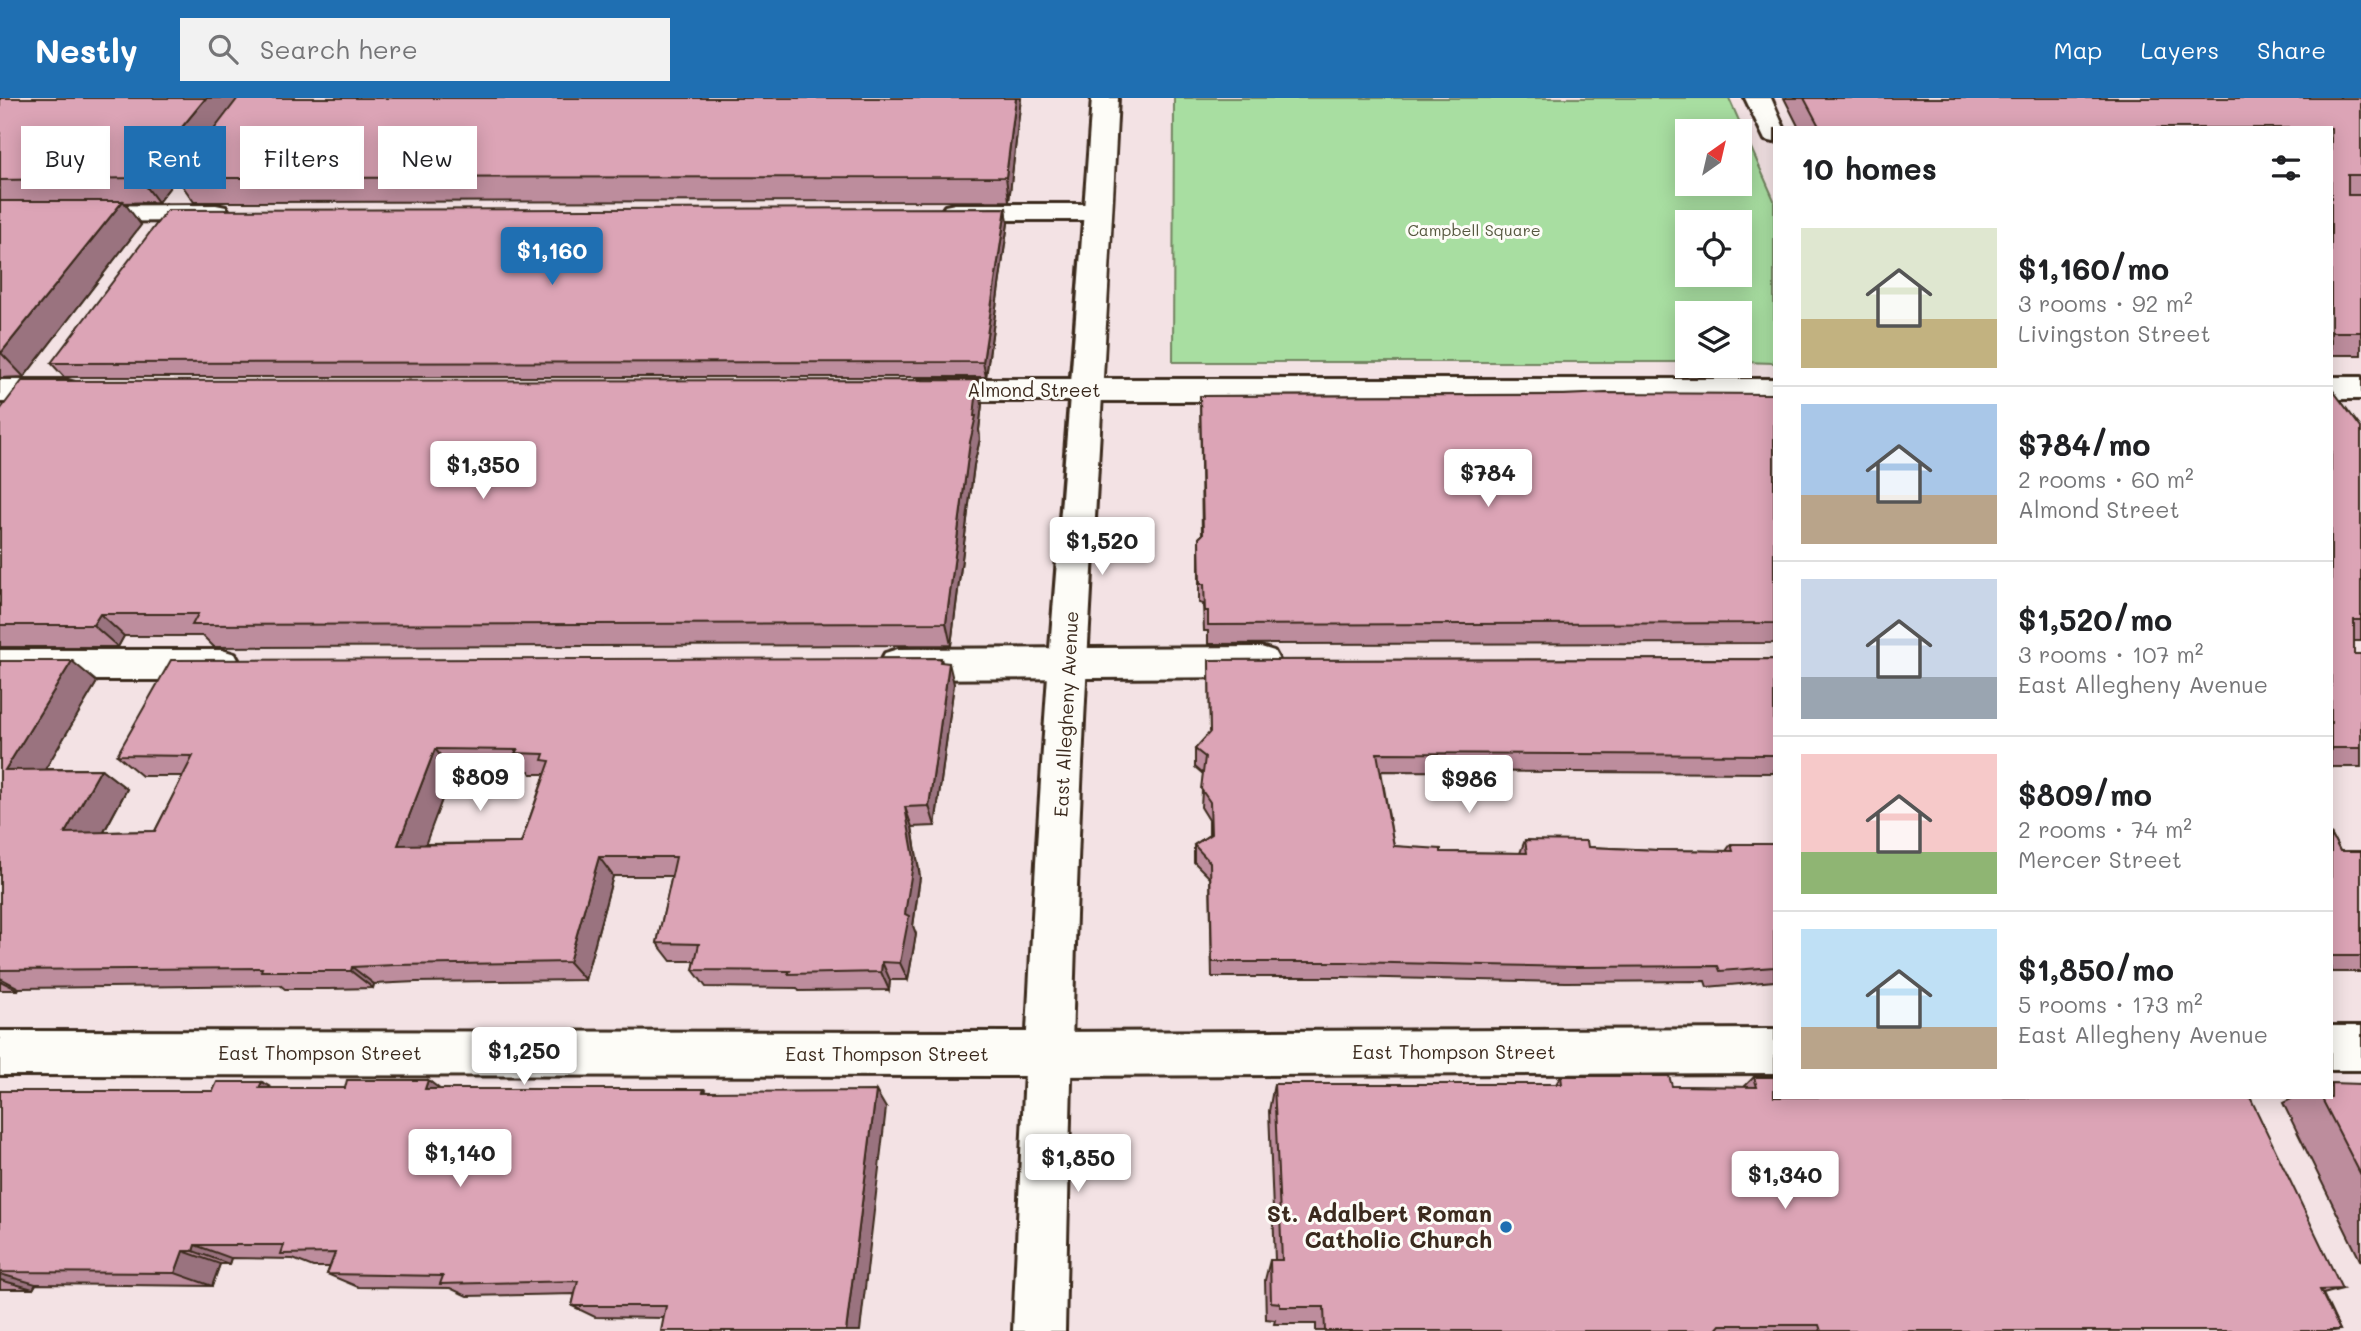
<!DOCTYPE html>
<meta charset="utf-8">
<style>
body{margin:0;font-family:Mali,sans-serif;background:#f2f2f2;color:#202124;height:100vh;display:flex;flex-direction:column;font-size:26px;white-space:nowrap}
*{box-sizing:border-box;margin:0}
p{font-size:23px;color:#757577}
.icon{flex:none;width:38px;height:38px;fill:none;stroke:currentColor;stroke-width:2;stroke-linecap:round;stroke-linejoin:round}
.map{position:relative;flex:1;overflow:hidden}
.details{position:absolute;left:1773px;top:28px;width:560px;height:973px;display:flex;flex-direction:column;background:#fff;border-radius:0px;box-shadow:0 4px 18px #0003}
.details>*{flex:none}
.hud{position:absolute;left:21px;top:28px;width:665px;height:63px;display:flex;gap:14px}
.needle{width:46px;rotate:34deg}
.fabs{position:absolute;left:1675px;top:21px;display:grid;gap:14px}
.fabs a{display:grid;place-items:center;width:77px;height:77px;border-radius:0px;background:#fff;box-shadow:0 4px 18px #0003;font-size:35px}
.price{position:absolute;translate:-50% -60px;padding:0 16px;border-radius:7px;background:#fff;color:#222;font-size:23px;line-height:46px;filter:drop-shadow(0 2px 4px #0008)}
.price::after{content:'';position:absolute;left:50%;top:42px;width:21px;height:16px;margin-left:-10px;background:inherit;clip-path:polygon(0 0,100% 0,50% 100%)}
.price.current{background:#1f6fb2;color:#fff}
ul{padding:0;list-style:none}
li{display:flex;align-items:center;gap:21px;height:175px;padding:0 28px}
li+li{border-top:2px solid #e0e0e0}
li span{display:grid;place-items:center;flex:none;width:196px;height:140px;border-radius:0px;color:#555}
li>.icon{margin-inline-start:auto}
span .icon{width:84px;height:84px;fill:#fffc;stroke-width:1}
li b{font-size:30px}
h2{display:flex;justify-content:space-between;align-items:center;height:84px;padding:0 28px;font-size:30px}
.pill{padding:0 24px;border-radius:0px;background:#fff;box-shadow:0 4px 18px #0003;font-size:24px;line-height:63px}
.pill.current{background:#1f6fb2;color:#fff}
header{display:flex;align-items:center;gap:42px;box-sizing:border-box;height:98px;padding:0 35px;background:#1f6fb2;color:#fff}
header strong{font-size:33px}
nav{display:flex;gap:38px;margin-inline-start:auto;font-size:24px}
.search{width:490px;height:63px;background:#f2f2f2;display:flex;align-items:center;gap:18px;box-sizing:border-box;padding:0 24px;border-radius:0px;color:#757577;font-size:26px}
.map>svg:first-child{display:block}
.green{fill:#a8dea1;stroke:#728460;stroke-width:2;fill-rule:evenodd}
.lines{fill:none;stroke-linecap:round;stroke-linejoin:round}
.street-casing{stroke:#3b2a1e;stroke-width:6}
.secondary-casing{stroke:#3b2a1e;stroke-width:6}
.street{fill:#fdfcf7;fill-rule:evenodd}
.secondary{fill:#fdfcf7;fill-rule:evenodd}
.wall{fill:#bd8d9d;stroke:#3b2a1e;stroke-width:2;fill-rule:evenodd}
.shaded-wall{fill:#9a737f;stroke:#3b2a1e;stroke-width:2}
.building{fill:#dca4b6;stroke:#3b2a1e;stroke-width:2;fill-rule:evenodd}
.poi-dot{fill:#1f6fb2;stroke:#fdfcf7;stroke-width:2.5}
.labels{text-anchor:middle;stroke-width:6;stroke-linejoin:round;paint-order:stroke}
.far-park-label{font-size:16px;fill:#56573f;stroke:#fdfcf7}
.street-label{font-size:19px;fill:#3b2a1e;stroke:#fdfcf7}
.near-poi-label{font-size:23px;font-weight:bold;fill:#3b2a1e;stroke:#fdfcf7;text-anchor:end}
</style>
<header>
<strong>Nestly</strong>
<div class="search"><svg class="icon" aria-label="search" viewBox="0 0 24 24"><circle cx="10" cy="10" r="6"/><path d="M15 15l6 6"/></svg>Search here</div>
<nav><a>Map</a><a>Layers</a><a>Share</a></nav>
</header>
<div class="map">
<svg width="2361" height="1233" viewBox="0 0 2361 1233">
<rect width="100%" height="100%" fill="#f3e2e4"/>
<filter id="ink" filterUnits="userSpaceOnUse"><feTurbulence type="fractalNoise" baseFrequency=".0143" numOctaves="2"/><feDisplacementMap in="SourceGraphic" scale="14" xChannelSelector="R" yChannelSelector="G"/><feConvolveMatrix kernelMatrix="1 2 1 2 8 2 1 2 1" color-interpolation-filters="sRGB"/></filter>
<g filter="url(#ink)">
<path class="green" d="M1174 0H1729L1774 102V265L1740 264V215H1687V264H1173ZM1687 33H1740V86H1687ZM1687 124H1740V177H1687Z"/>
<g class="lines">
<g class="street-casing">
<g id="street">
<polygon points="1745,0 1771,0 1784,30 1774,30 1774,44 1765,42"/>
<polygon points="955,106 1097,106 1107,108 1111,114 1107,120 1097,122 955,122 945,120 941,114 945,108"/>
<polygon points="216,107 226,109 230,115 226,121 216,123 0,124 0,108"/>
<rect x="2331" y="279" width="30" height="22"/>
<polygon points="926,281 1774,281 1774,303 926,303 915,300 910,292 915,284"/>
<polygon points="0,282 64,282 75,285 80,293 75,301 64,304 0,304"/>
<polygon points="1261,549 1274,553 1280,564 1274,575 1261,579 898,581 885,577 879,566 885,555 898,551"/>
<polygon points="0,552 222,552 235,556 241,567 235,578 222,582 0,582"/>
<rect x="2331" y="928" width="30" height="44"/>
<polygon points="1774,931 1774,975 1048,978 0,977 0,933 1048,934"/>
</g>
</g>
<g class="secondary-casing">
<path id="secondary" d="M1092 0H1118C1109 188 1097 376 1087 564 1075 786 1070 1010 1065 1233H1013C1023 1010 1033 786 1049 563 1064 376 1079 188 1092 0Z"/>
</g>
<use href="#street" class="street"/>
<use href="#secondary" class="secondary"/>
</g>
<g class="wall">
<polygon points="0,0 1021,0 1009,103 194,104 177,80 195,57 158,104 124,105 141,127 24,279 0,280"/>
<polygon points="1784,0 2361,0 2361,257 2331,257 2331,30 1799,30"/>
<polygon points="1006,110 1008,125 986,279 64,279 51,265"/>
<polygon points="978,282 982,306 979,332 980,341 974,367 951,547 214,549 203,538 124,538 118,549 0,549 0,312"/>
<polygon points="2331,290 2361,330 2361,543 2354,543 2354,556 2361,556 2361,669 2331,669"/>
<polygon points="1774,296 1774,545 1208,546 1208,533 1204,533 1203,506 1199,505 1199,440 1202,437 1200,298"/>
<path d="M941 560 942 564 954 586 935 728 912 729 920 779 913 828 916 836 908 882H890L889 892 799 893 797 890 706 889 693 872 695 863H671L657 845 672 778H613L585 882 416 884 374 886 373 890 329 891H285L280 887 19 890 18 892H0V563L97 584 45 671H101L127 691 104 734 155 733 183 678H142L117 657ZM453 672 529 673 531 676H545L521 745 425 746Z"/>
<polygon points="1774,561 1774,675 1381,673 1394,748 1441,754 1520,755 1525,742 1588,749 1657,752 1726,753 1731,746 1774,746 1774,883 1707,889 1705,883 1566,884 1343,879 1212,879 1210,780 1194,764 1194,747 1209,737 1209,722 1201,709 1203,676 1195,669 1195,651 1210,635 1209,562"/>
<polygon points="2331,736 2340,753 2361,753 2361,874 2331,874"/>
<polygon points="1561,978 1672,988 1744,989 1754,979 2342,1191 2323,1196 2340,1232 2334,1233 1316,1233 1316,1226 1274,1226 1275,1222 1266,1221 1265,1182 1270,1162 1275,1162 1269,1013 1274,986 1556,986"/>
<polygon points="428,982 439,991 704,991 707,994 886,1010 664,1220 595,1219 572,1208 575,1196 467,1198 450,1190 358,1189 327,1176 330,1169 313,1169 293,1161 231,1160 229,1166 220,1166 212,1188 36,1186 33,1191 0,1191 0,993 213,993 273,990 345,990"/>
<polygon points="2361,985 2361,1164 2283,1005 2295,999 2331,999"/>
</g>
<g class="shaded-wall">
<polygon points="206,0 240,0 158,104 140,80"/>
<polygon points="1016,0 1021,0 1009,103 1006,79"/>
<polygon points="123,103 141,127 24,279 1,255"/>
<polygon points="1006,110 1008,125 986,279 983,264"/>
<polygon points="978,282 982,306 979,332 980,341 974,367 951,547 946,525"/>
<polygon points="100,516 124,538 118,549 93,527"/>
<polygon points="72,563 97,584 33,692 5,672"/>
<polygon points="949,565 954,586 935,728 929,708"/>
<polygon points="435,651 453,672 418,766 398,747"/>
<polygon points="101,671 127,691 93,754 65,735"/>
<polygon points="905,709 912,729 920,779 913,828 916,836 908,882 900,865"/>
<polygon points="599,759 613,778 585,882 569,864"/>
<polygon points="882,864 890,882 889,892 881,874"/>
<polygon points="352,869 374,886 373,890 351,873"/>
<polygon points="0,880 19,890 18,892 0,883"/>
<polygon points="428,982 453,1001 425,991"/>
<polygon points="262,984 293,1002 259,990"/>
<polygon points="876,993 886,1010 860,1233 846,1233"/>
<polygon points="195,1147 231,1160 229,1166 193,1153"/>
<polygon points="183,1153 220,1166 212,1188 175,1175"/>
<polygon points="0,1176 36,1186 33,1191 0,1182"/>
</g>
<g class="building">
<polygon points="0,0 206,0 140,80 0,82"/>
<polygon points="238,0 1016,0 1006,79 177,80"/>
<polygon points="1804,0 2361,0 2361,77 2348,77 2348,97 2361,97 2361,234 2331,234 2331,30 1820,30"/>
<polygon points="0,103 123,103 1,255 0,255"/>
<polygon points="1006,110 983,264 51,265 167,112"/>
<polygon points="978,282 974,318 976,318 970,344 946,525 192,527 198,516 100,516 93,527 0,527 0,312 22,283"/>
<polygon points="2331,290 2361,330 2361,522 2354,522 2354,556 2361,556 2361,650 2331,650"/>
<polygon points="1605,295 1774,296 1774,525 1208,527 1208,513 1205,513 1204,486 1200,486 1199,440 1203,436 1200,298 1564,297"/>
<path d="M941 560 940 564 949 565 929 708 905 709 914 760 905 816 909 818 900 865 882 864 881 874 788 876 790 873 693 872 699 846 657 845 676 759H599L569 864 395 867 352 869 351 873H261L262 870 0 872V563H72L5 672 101 671 65 735 155 733 193 658 117 657 171 562ZM435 651 517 652 515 655 544 656 542 662 550 663 521 745 398 747Z"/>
<polygon points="1774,561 1774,657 1377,655 1394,748 1441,751 1441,754 1527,755 1525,742 1587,743 1588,749 1657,752 1733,753 1731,746 1774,746 1774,869 1720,873 1718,868 1575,869 1347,864 1212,864 1210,764 1194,747 1211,736 1210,704 1201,691 1205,659 1195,651 1210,634 1209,562"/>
<polygon points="2331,736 2340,753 2361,753 2361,858 2331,858"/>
<polygon points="1561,978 1669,978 1672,988 1757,989 1754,979 1774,979 1774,999 2250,999 2342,1191 2320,1192 2340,1232 2330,1232 2330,1233 1821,1233 1819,1227 1720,1227 1715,1233 1325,1233 1324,1209 1280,1209 1280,1205 1271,1204 1270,1162 1282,1162 1274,986 1562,986"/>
<polygon points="347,982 428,982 425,991 704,991 703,994 876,993 846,1233 661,1233 666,1208 572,1208 578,1183 440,1186 443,1178 327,1176 335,1155 281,1156 284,1147 195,1147 193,1153 183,1153 175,1175 0,1174 0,993 213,993 217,984 262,984 259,990 345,990"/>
<polygon points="2331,985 2361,986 2361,1077 2321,999 2331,999"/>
</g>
</g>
<circle class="poi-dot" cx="1506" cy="1129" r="7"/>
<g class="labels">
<g class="far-park-label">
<text x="1474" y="138">Campbell Square</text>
</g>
<g class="street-label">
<text x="1034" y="299">Almond Street</text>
<text transform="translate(1066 616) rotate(-87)" y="7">East Allegheny Avenue</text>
<text x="1454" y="961">East Thompson Street</text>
<text x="320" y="962">East Thompson Street</text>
<text x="887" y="963">East Thompson Street</text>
</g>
<g class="near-poi-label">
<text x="1492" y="1124">St. Adalbert Roman<tspan x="1492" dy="26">Catholic Church</tspan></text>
</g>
</g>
</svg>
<div class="fabs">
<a><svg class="needle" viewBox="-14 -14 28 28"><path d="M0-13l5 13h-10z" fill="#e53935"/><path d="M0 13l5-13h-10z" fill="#757577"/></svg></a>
<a><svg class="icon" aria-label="locate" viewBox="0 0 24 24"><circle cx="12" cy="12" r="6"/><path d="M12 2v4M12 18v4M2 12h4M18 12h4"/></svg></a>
<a><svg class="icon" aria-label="layers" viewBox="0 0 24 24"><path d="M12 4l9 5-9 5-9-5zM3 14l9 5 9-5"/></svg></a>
</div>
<b class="price current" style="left:552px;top:189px">$1,160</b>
<b class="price" style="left:483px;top:403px">$1,350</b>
<b class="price" style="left:1488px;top:411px">$784</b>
<b class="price" style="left:1102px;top:479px">$1,520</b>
<b class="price" style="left:480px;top:715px">$809</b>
<b class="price" style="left:1469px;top:717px">$986</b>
<b class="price" style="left:524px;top:989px">$1,250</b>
<b class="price" style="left:460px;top:1091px">$1,140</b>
<b class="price" style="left:1078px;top:1096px">$1,850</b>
<b class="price" style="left:1785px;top:1113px">$1,340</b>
<div class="hud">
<a class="pill">Buy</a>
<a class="pill current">Rent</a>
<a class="pill">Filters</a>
<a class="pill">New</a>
</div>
<section class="details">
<h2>10 homes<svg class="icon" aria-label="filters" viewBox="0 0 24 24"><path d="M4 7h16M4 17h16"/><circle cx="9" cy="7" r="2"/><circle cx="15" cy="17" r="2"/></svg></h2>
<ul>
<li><span style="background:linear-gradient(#dfe7d0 65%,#c2b280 0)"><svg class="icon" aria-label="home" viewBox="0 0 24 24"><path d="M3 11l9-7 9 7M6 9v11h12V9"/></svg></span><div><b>$1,160/mo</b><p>3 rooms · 92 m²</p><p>Livingston Street</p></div></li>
<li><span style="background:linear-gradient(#a9c7e8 65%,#b9a48a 0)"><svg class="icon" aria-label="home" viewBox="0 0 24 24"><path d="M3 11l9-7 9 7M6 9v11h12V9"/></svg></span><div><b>$784/mo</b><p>2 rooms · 60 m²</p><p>Almond Street</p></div></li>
<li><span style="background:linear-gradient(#c9d6e8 70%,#9aa5b1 0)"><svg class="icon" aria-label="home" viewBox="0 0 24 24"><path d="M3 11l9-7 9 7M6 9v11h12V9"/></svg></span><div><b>$1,520/mo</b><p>3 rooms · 107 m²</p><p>East Allegheny Avenue</p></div></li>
<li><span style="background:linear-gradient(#f6c9c9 70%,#8fb573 0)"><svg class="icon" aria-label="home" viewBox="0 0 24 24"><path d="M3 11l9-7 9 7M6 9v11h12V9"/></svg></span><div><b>$809/mo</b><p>2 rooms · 74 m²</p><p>Mercer Street</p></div></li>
<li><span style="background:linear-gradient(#bfe0f5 70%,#b9a48a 0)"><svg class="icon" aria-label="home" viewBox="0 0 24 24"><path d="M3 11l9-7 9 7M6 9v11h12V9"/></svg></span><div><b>$1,850/mo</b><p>5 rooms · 173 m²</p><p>East Allegheny Avenue</p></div></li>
</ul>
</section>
</div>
